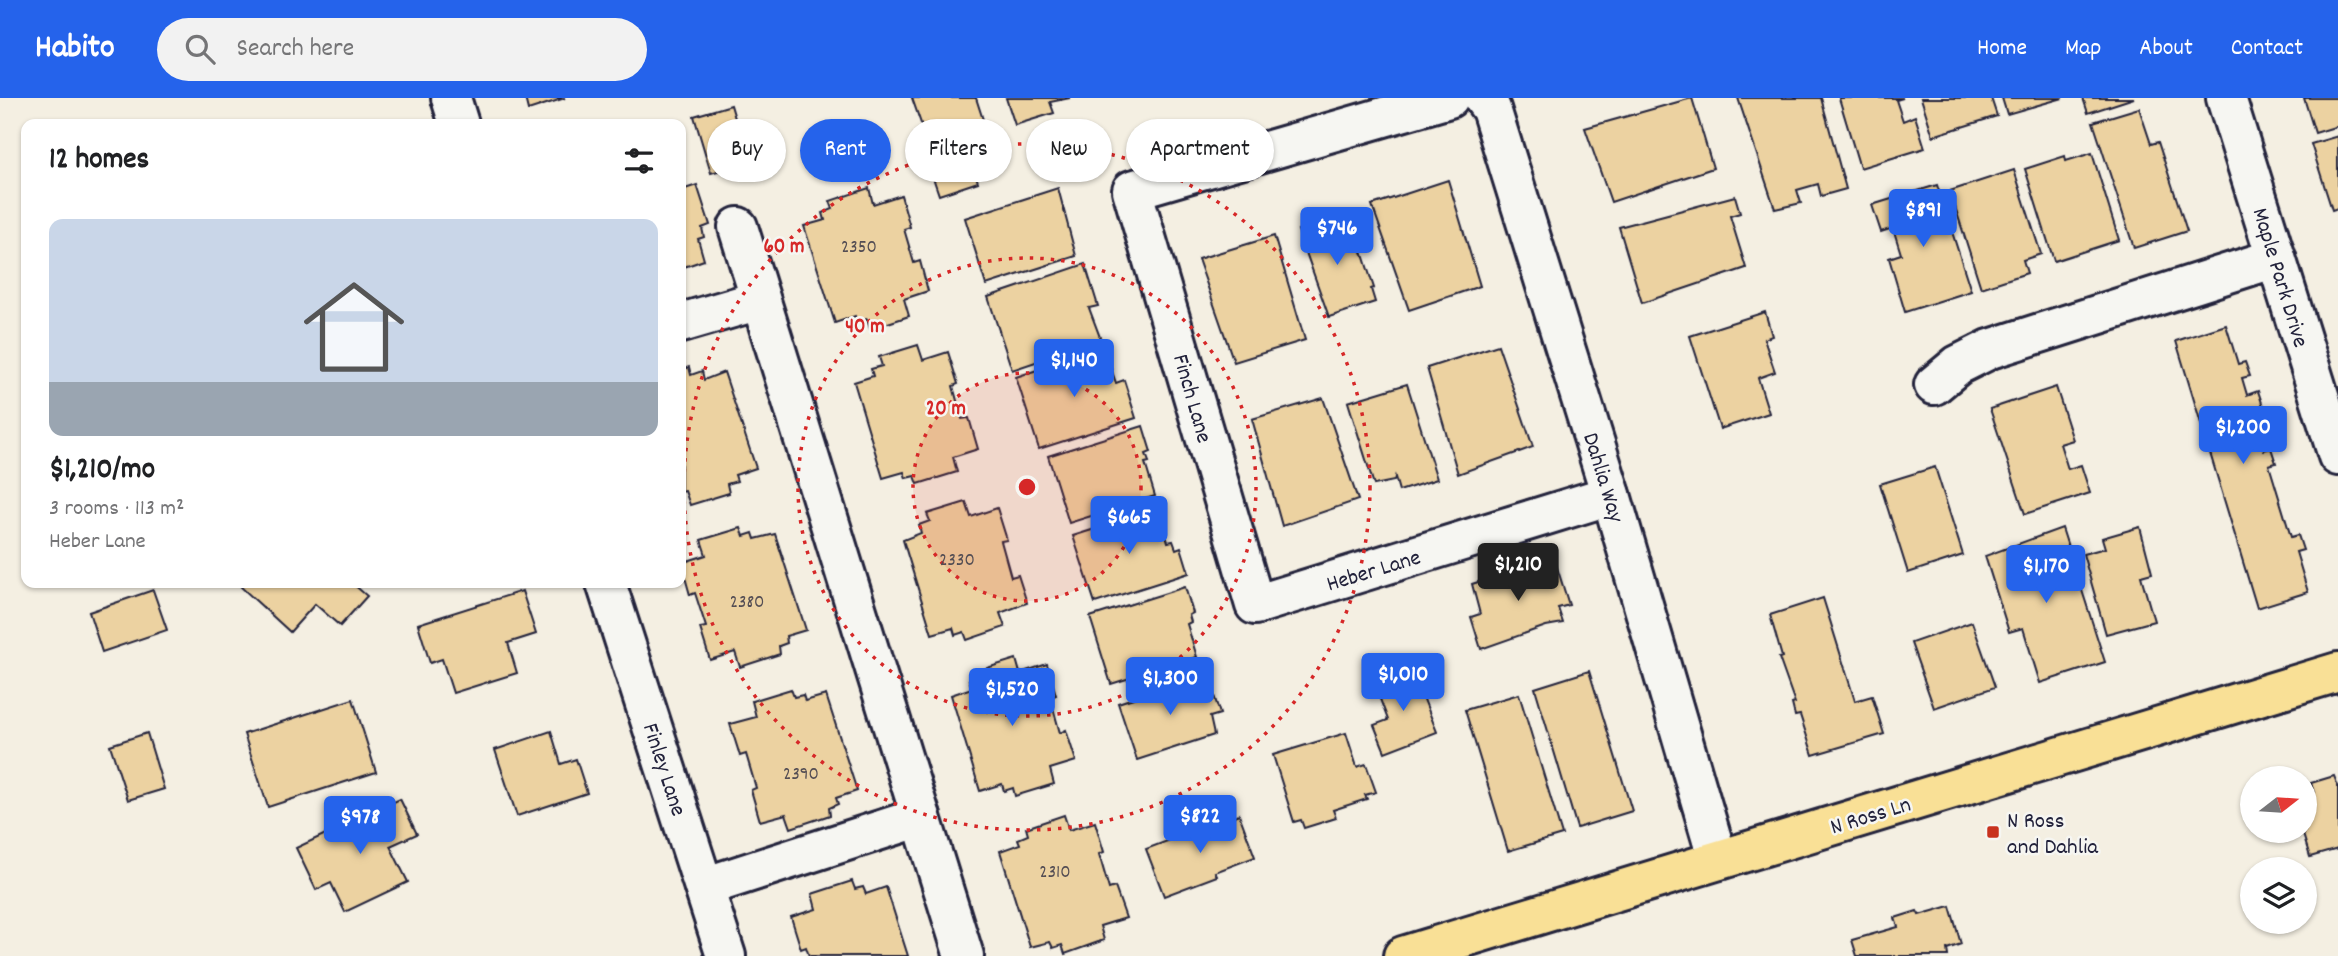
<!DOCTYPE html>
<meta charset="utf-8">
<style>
body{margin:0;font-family:Dekko,sans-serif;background:#f2f2f2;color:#202124;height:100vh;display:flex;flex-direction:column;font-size:26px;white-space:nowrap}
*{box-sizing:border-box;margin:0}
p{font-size:23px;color:#757577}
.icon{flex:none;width:38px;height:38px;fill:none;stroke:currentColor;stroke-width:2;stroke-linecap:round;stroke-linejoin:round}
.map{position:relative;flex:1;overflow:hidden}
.panel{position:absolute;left:21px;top:21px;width:665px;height:469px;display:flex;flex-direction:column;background:#fff;border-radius:14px;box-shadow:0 2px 5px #0004}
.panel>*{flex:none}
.banner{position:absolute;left:707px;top:21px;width:665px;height:63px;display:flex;gap:14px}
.needle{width:46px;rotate:73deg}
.controls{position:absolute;left:2240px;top:668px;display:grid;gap:14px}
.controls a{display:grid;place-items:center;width:77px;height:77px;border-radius:50%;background:#fff;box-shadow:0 2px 5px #0004;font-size:35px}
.price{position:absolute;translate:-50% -60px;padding:0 16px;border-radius:7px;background:#2563eb;color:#fff;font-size:23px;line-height:46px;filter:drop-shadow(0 2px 4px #0008)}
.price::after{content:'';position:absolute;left:50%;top:42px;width:21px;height:16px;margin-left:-10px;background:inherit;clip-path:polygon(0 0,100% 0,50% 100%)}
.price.active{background:#222;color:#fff}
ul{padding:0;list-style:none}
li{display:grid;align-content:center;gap:14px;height:371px;padding:0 28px}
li+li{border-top:2px solid #e0e0e0}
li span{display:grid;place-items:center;height:217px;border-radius:14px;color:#555}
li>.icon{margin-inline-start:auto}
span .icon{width:126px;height:126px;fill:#fffc;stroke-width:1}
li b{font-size:30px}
h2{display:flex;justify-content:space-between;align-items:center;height:84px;padding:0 28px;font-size:30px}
.chip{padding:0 24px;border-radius:32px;background:#fff;box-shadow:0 2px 5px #0004;font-size:24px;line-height:63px}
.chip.active{background:#2563eb;color:#fff}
header{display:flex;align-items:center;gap:42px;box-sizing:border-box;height:98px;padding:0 35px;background:#2563eb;color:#fff}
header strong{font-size:33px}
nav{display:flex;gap:38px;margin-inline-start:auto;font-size:24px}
.search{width:490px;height:63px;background:#f2f2f2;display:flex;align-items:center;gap:18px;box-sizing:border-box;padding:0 24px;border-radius:38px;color:#757577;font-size:26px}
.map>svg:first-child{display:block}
.building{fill:#ecd2a1;stroke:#22223b;stroke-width:2}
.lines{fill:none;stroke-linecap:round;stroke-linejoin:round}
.minor-casing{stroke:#22223b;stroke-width:44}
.major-casing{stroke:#22223b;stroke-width:44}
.minor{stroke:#f6f6f2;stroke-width:38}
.major{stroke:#f9e096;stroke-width:38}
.ring{fill:none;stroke:#d62828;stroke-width:3.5;stroke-dasharray:3.5 7}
.poi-dot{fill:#c8321e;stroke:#f6f6f2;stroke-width:2.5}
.labels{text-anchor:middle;stroke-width:5;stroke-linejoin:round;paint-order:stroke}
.number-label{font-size:19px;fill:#544e54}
.street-label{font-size:23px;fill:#22223b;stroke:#f6f6f2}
.poi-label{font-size:23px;fill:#22223b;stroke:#f6f6f2;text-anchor:start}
.centre{fill:#d62828;stroke:#f6f6f2;stroke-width:3.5}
.ring-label{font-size:21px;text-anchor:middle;font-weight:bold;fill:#d62828;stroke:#f6f6f2;stroke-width:5;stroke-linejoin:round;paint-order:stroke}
</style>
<header>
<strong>Habito</strong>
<div class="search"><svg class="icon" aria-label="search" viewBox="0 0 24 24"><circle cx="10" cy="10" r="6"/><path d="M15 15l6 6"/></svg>Search here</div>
<nav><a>Home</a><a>Map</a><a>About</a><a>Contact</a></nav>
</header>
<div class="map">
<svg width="2338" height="858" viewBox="0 0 2338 858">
<rect width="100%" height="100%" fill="#f4efe2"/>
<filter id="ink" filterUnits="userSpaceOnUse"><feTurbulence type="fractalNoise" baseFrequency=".0143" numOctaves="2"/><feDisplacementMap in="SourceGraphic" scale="14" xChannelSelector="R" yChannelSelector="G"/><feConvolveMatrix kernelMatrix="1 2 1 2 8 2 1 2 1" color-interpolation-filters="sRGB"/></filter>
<g filter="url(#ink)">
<g class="building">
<polygon points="525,0 565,0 528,12"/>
<polygon points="912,0 976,0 987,34 978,37 981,44 966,48 978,84 939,97 925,56 931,54"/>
<polygon points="1006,0 1070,0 1050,4 1054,15 1015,27"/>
<polygon points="1692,0 1713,70 1611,104 1585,30"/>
<polygon points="1738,0 1821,0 1846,91 1821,98 1818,86 1797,92 1801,105 1775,111"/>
<polygon points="1839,0 1903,0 1896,2 1903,23 1915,18 1925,50 1860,70"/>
<polygon points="1921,0 1991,0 1997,18 1933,38"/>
<polygon points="2002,0 2063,0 2007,16"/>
<polygon points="2083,0 2134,0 2088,15"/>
<polygon points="2338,0 2338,28 2315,35 2304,0"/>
<polygon points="731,7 748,64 711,75 694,18"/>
<polygon points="2139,10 2151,46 2158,44 2187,133 2134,150 2093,24"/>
<polygon points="2338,38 2338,110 2332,112 2311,46"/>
<polygon points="2092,55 2119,142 2054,163 2025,71 2065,58 2066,63"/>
<polygon points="2014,72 2041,156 2023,162 2027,175 1981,190 1950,93"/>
<polygon points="1448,82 1480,188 1409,212 1372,107"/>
<polygon points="697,87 710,127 702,130 704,139 698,141 704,162 681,170 681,88 682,92"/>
<polygon points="1937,87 1971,193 1905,214 1889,160 1901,156 1893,130 1881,134 1872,107"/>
<polygon points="869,90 873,106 901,97 910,129 904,131 914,165 920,163 928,193 904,201 909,218 870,231 867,221 857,224 855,218 835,225 804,128 825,122 823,115 833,111 830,103"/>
<polygon points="1058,90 1076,158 986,187 965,120"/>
<polygon points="1735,98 1740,115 1730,118 1746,170 1642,205 1619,129"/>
<polygon points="1324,120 1329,122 1338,120 1344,140 1356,135 1374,190 1371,191 1375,204 1329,219 1298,132"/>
<polygon points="1274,138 1305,242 1234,264 1198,161"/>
<polygon points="1085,166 1098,208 1089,210 1101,242 1012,272 988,199"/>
<polygon points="1765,214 1772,238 1764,241 1775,274 1758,280 1769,315 1720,331 1690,238"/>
<polygon points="2226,227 2238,266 2245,264 2250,278 2242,280 2247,297 2258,293 2265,314 2254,318 2264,352 2271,350 2276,365 2269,367 2291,439 2298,437 2303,452 2296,454 2308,494 2257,510 2176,243"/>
<polygon points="918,247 923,262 948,254 958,286 953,288 962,321 969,320 978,351 953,359 957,374 918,386 915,378 906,380 904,374 883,380 854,284 873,278 871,271 882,268 879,259"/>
<polygon points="1498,247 1533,349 1458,376 1427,270"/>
<polygon points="1104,250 1116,285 1124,282 1136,320 1039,351 1016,279"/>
<polygon points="689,269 691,277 702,273 704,282 724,274 756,370 735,377 737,383 727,386 729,395 690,407 685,393 681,394 681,272"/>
<polygon points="1407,286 1437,381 1399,393 1395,379 1394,383 1374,387 1348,304"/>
<polygon points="2056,289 2073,342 2060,346 2068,371 2081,367 2090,395 2025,416 1990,311"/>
<polygon points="1323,300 1358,402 1282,428 1252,321"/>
<polygon points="1143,328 1151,354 1146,356 1149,364 1145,365 1155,398 1069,425 1048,358"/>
<polygon points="1935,369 1963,457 1908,475 1880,386"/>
<polygon points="966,404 971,419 997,410 1007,442 1001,443 1011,479 1018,477 1027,505 1000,515 1005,529 967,542 964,534 955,537 953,530 932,536 903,442 921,435 919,427 930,423 927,416"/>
<polygon points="1158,411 1168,444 1173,443 1176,451 1181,449 1189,475 1095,505 1073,438"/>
<polygon points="2140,429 2152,475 2141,478 2154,523 2106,536 2083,456 2105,450 2102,440"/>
<polygon points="741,430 744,438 753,435 755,441 775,436 806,532 786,538 787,545 779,548 780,556 740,569 735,554 710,562 700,530 706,529 695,495 690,497 681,465 706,457 701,442"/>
<polygon points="2062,430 2105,564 2040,585 2023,530 2009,534 1985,458"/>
<polygon points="1554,460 1569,507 1558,510 1563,525 1546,528 1481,551 1471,519 1480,516 1472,486"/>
<polygon points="244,485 352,485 367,498 340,528 315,506 290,534 241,489"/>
<polygon points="1185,489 1193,515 1189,517 1191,524 1187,526 1197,559 1111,586 1090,519"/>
<polygon points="153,492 167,532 102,554 89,514"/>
<polygon points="522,493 536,536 508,545 517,575 453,595 442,561 430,565 418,526"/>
<polygon points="1823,500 1855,603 1872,598 1884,636 1813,657 1800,617 1795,618 1792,606 1795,605 1779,560 1782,559 1770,517"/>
<polygon points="1972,524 1995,589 1934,610 1911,545"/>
<polygon points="1016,561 1020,575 1047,566 1056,597 1050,599 1060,635 1066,632 1076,663 1050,671 1054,686 1015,698 1013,690 1004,693 1002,686 980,693 951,597 972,590 969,582 980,579 977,573"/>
<polygon points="1589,573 1632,713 1577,730 1535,590"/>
<polygon points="1413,574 1437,634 1385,654 1374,627 1388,622 1375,588"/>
<polygon points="1207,576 1220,616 1210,619 1214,637 1137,662 1118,605"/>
<polygon points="791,591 794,599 803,597 805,603 826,597 857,693 836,700 838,706 829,710 830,717 791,730 786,716 760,723 751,692 756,690 746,656 740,658 730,626 756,619 752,603"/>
<polygon points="1519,596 1562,737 1508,753 1465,612"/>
<polygon points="353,601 376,674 268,709 244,636"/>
<polygon points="551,633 561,666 576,661 587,695 517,718 495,652"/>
<polygon points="147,635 164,691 128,702 110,647"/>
<polygon points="1346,635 1357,669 1366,666 1376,694 1365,697 1367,701 1333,712 1336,720 1304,730 1301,722 1294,724 1273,657"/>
<polygon points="2334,678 2338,688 2338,751 2310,759 2302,733 2305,733 2305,698 2314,695 2311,685"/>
<polygon points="400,701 417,736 390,748 408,784 345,814 331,785 316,792 296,750"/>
<polygon points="1239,716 1255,759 1215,774 1217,778 1164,798 1146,751"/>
<polygon points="1064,717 1069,732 1095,724 1104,754 1099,756 1109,791 1115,789 1126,820 1100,828 1104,842 1065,856 1062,847 1053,850 1050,844 1030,849 1000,753 1020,746 1018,741 1028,737 1026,730"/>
<polygon points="852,783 855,791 863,789 866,796 886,789 908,858 809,858 806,849 801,851 791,819 816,811 812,796"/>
<polygon points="1950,808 1961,846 1947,851 1948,858 1857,858 1852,842 1898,829 1895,820 1917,813 1919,817"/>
</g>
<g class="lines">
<g class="minor-casing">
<g id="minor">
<polyline points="451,0 459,26"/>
<polyline points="1449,0 1132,92 1255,507 1611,397"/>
<polyline points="1483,0 1491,11 1611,397 1718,762"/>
<polyline points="2226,0 2338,358"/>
<polyline points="738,129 964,858"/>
<polyline points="681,225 760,202"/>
<polyline points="1934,287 1958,267 1990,251 2276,160"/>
<polyline points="606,485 726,858"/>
<polyline points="704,789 921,719"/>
</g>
</g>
<g class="major-casing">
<polyline id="major" points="1403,858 2338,574"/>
</g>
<use href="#minor" class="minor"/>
<use href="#major" class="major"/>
</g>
</g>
<circle cx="1027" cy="389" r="114" fill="#d62828" fill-opacity=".12"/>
<g class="ring">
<circle cx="1027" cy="389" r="114"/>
<circle cx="1027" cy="389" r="229"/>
<circle cx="1027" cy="389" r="343"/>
</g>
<rect class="poi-dot" x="1986" y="727" width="14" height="14" rx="3.5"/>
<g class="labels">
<g class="number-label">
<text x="859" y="154">2350</text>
<text x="957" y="467">2330</text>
<text x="747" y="509">2380</text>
<text x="801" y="681">2390</text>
<text x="1055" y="779">2310</text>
</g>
<g class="street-label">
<text transform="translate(2282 179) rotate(73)" y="8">Maple Park Drive</text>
<text transform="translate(1194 300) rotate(74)" y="8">Finch Lane</text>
<text transform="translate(1605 379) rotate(73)" y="8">Dahlia Way</text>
<text transform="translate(1373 471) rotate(-17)" y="8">Heber Lane</text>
<text transform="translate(666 671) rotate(72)" y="8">Finley Lane</text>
<text transform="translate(1870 716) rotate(-17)" y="8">N Ross Ln</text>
</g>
<g class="poi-label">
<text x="2007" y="729">N Ross<tspan x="2007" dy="26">and Dahlia</tspan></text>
</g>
</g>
<circle cx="1027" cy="389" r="10" class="centre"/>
<g class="ring-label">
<text x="784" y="154">60 m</text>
<text x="865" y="234">40 m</text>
<text x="946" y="316">20 m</text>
</g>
</svg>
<div class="controls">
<a><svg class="needle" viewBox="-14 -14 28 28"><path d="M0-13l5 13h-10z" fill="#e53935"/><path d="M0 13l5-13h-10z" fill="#757577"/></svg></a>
<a><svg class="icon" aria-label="layers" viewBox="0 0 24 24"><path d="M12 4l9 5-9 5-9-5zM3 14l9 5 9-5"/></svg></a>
</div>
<b class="price" style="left:1923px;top:151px">$891</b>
<b class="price" style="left:1337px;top:169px">$746</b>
<b class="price" style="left:1074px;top:301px">$1,140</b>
<b class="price" style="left:2243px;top:368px">$1,200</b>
<b class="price" style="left:1129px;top:458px">$665</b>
<b class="price active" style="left:1518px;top:505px">$1,210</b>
<b class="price" style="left:2046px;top:507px">$1,170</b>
<b class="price" style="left:1403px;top:615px">$1,010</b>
<b class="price" style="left:1170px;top:619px">$1,300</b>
<b class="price" style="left:1012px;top:630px">$1,520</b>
<b class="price" style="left:1200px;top:757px">$822</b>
<b class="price" style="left:360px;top:758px">$978</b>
<div class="banner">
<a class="chip">Buy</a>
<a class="chip active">Rent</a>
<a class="chip">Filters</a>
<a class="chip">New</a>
<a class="chip">Apartment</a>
</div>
<section class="panel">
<h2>12 homes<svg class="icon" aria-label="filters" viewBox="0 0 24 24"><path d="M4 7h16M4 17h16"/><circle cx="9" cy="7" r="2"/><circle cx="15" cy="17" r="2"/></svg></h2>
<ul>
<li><span style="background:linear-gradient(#c9d6e8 75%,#9aa5b1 0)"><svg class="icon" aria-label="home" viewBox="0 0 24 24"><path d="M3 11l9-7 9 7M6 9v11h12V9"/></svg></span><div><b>$1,210/mo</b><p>3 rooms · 113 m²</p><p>Heber Lane</p></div></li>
</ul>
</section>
</div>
